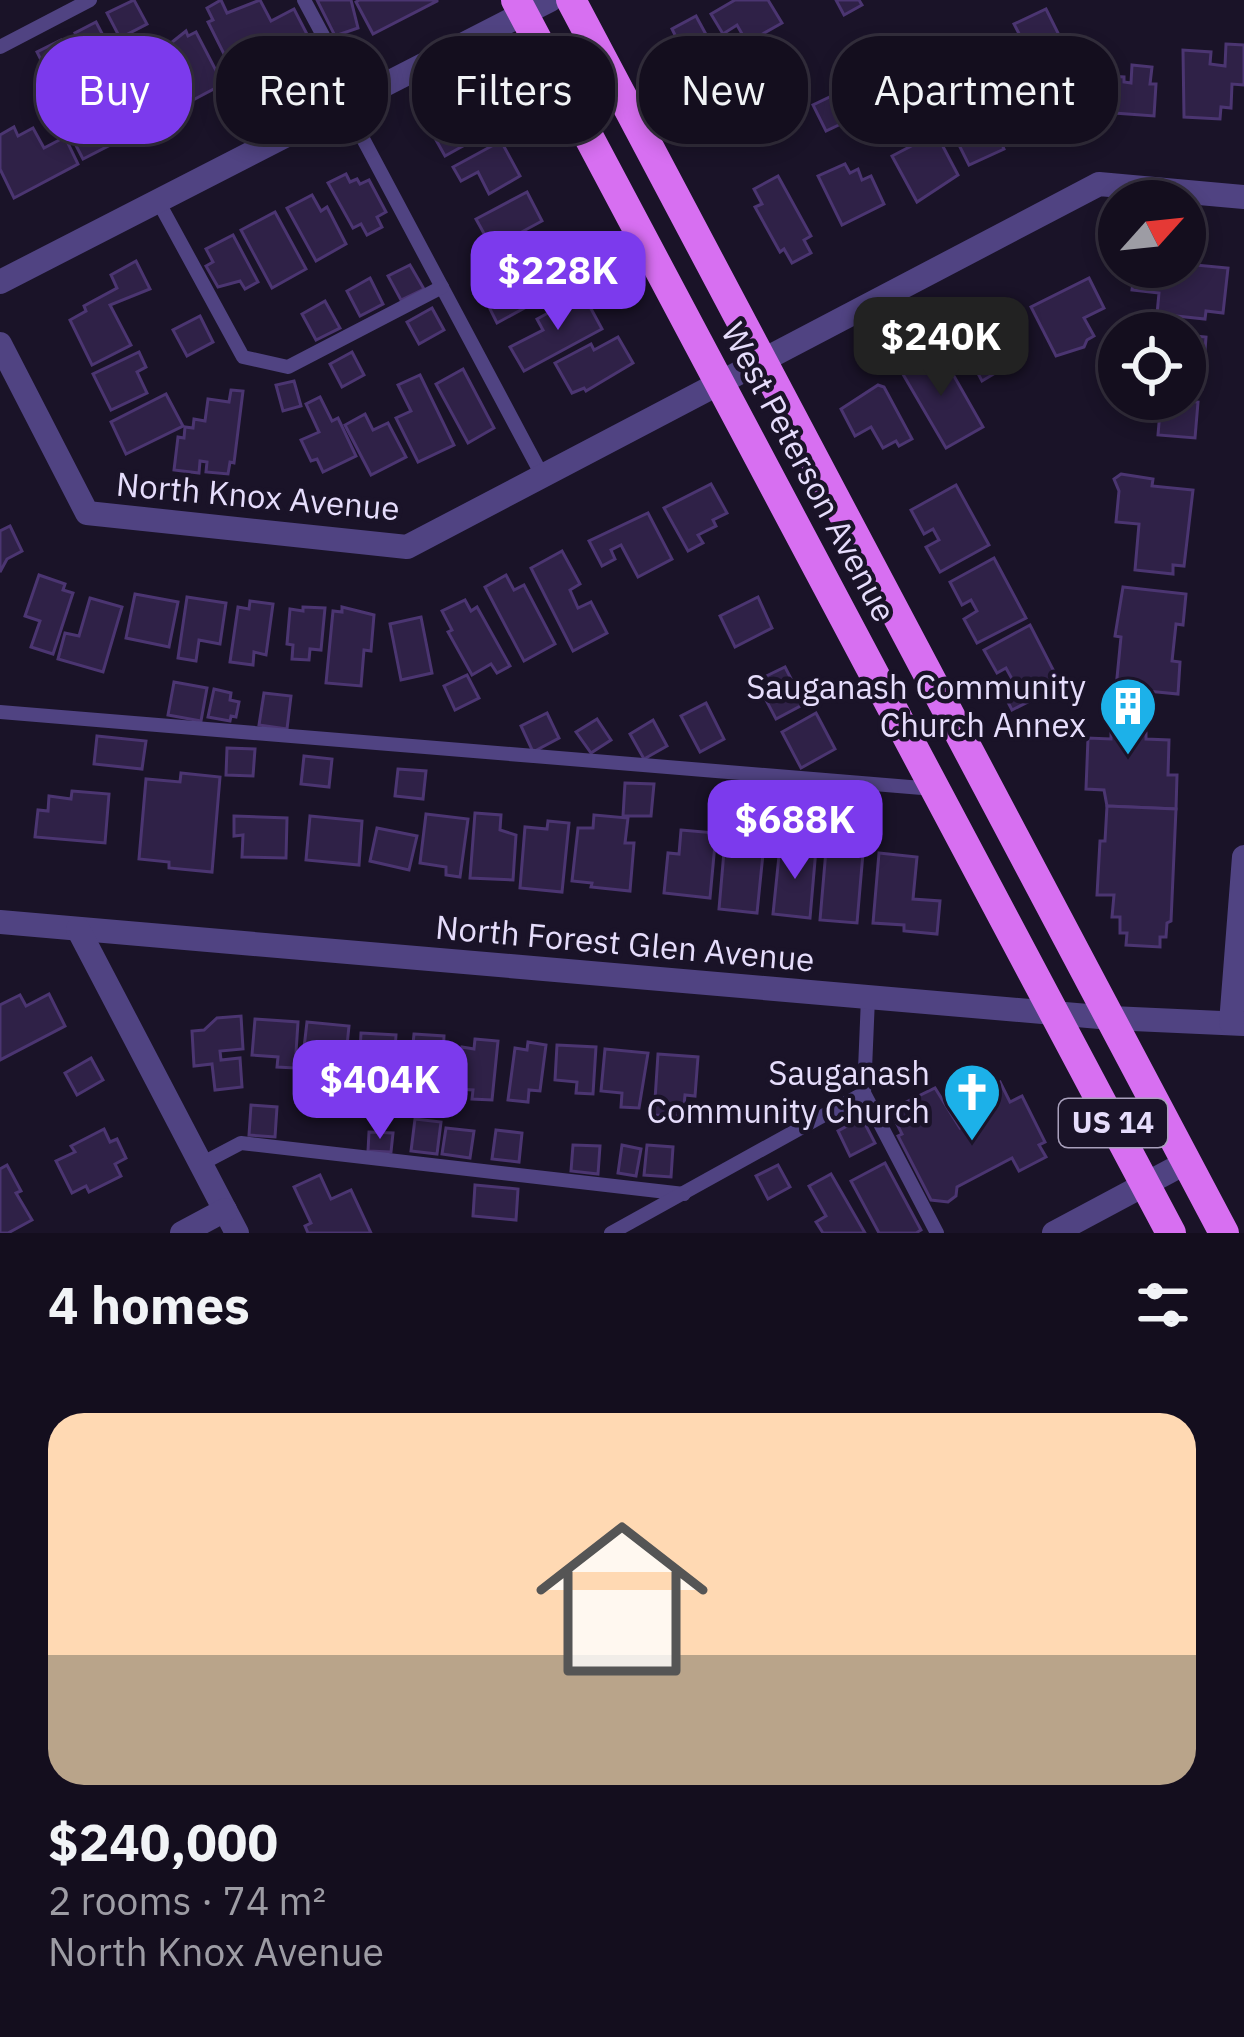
<!DOCTYPE html>
<meta charset="utf-8">
<style>
body{margin:0;font-family:"IBM Plex Sans",sans-serif;background:#1d1727;color:#f1f3f6;height:100vh;display:flex;flex-direction:column;font-size:45px;white-space:nowrap}
*{box-sizing:border-box;margin:0}
p{font-size:39px;color:#9d9ca4}
.icon{flex:none;width:66px;height:66px;fill:none;stroke:currentColor;stroke-width:2;stroke-linecap:round;stroke-linejoin:round}
.map{position:relative;height:1233px;overflow:hidden}
.panel{display:flex;flex-direction:column;background:#140e1e;flex:1}
.panel>*{flex:none}
.hud{position:absolute;left:36px;top:36px;width:1173px;height:108px;display:flex;gap:24px}
.needle{width:78px;rotate:63deg}
.fabs{position:absolute;left:1098px;top:180px;display:grid;gap:24px}
.fabs a{display:grid;place-items:center;width:108px;height:108px;border-radius:50%;background:#140e1e;box-shadow:0 6px 18px #0003,0 0 0 3px #332e3c;font-size:60px}
.price{position:absolute;translate:-50% -102px;padding:0 27px;border-radius:24px;background:#7c3aed;color:#fff;font-size:39px;line-height:78px;filter:drop-shadow(0 3px 6px #0008)}
.price::after{content:'';position:absolute;left:50%;top:72px;width:36px;height:27px;margin-left:-18px;background:inherit;clip-path:polygon(0 0,100% 0,50% 100%)}
.price.active{background:#222;color:#fff}
ul{padding:0;list-style:none}
li{display:grid;align-content:center;gap:24px;height:636px;padding:0 48px}
li span{display:grid;place-items:center;height:372px;border-radius:36px;color:#555}
li>.icon{margin-inline-start:auto}
span .icon{width:216px;height:216px;fill:#fffc;stroke-width:1}
li b{font-size:51px}
h2{display:flex;justify-content:space-between;align-items:center;height:144px;padding:0 48px;font-size:51px}
.pill{padding:0 42px;border-radius:48px;background:#140e1e;box-shadow:0 6px 18px #0003,0 0 0 3px #332e3c;font-size:42px;line-height:108px}
.pill.active{background:#7c3aed;color:#fff}
.map>svg:first-child{display:block}
.building{fill:#2f2147;stroke:#4b3571;stroke-width:3}
.lines{fill:none;stroke-linecap:round;stroke-linejoin:round}
.lane{stroke:#504382;stroke-width:14}
.street{stroke:#504382;stroke-width:24}
.primary{stroke:#d76ff1;stroke-width:30}
.labels{text-anchor:middle;stroke-width:9;stroke-linejoin:round;paint-order:stroke}
.shield{fill:#1a1328;stroke:#a9a0bc;stroke-width:3}
.shield-label{font-size:30px;font-weight:bold;fill:#e6ddfc}
.street-label{font-size:33px;fill:#e6ddfc;stroke:#1a1328}
.poi-label{font-size:33px;fill:#e6ddfc;stroke:#1a1328;text-anchor:end}
</style>
<div class="map">
<svg width="1244" height="1233" viewBox="0 0 1244 1233">
<rect width="100%" height="100%" fill="#1a1328"/>
<g class="building">
<polygon points="134,0 147,24 120,38 107,13"/>
<polygon points="221,0 227,13 260,0 271,21 294,9 309,38 268,58 265,51 231,68 208,22 213,20 207,8"/>
<polygon points="317,0 351,0 358,28 335,36"/>
<polygon points="359,0 437,0 437,1 373,34 356,2"/>
<polygon points="735,0 768,0 782,23 759,36 757,41 764,53 741,67 731,49 746,41 737,25 723,34 711,14"/>
<polygon points="836,0 859,0 862,5 844,15"/>
<polygon points="1046,9 1059,35 1028,51 1014,24"/>
<polygon points="696,16 715,51 700,60 708,75 684,88 661,46 676,37 672,29"/>
<polygon points="96,22 108,45 87,56 75,33"/>
<polygon points="186,31 188,36 196,32 223,84 193,100 166,47"/>
<polygon points="61,40 74,65 50,78 37,52"/>
<polygon points="1226,44 1244,45 1244,85 1232,84 1231,108 1221,107 1220,119 1184,117 1183,50 1211,52 1210,64 1225,66"/>
<polygon points="160,52 186,105 156,120 129,67"/>
<polygon points="1132,65 1152,67 1150,84 1156,84 1154,116 1101,112 1102,100 1088,99 1089,81 1109,82 1110,76 1124,77 1124,82 1131,83"/>
<polygon points="1040,69 1068,121 1033,139 1006,87"/>
<polygon points="123,72 150,124 120,139 93,87"/>
<polygon points="756,75 765,91 750,99 741,82"/>
<polygon points="870,75 883,102 856,116 843,89"/>
<polygon points="736,84 756,123 719,141 711,123 717,119 707,98"/>
<polygon points="87,90 114,143 83,159 56,107"/>
<polygon points="836,94 849,120 826,131 813,105"/>
<polygon points="492,95 505,119 495,124 497,127 445,156 431,131"/>
<polygon points="999,109 1011,134 1000,140 1004,149 969,165 947,121 963,113 968,124"/>
<polygon points="928,118 958,175 917,202 892,156 915,144 909,132"/>
<polygon points="14,127 18,136 33,128 44,148 65,137 78,164 14,198 0,169 0,135"/>
<polygon points="501,141 520,176 489,194 478,172 461,181 453,167"/>
<polygon points="845,164 850,173 858,169 862,180 871,176 884,204 842,225 818,176"/>
<polygon points="346,174 350,182 357,179 360,184 369,180 386,212 377,217 382,227 367,235 361,224 353,228 328,183"/>
<polygon points="778,176 811,236 804,240 811,253 792,263 784,249 780,252 755,207 762,204 754,189"/>
<polygon points="527,192 542,221 492,248 476,219"/>
<polygon points="312,195 321,211 327,207 346,244 316,261 287,208"/>
<polygon points="275,212 306,269 272,288 241,230"/>
<polygon points="233,235 258,282 245,289 240,281 218,287 206,266 213,262 206,249"/>
<polygon points="558,252 574,281 497,323 489,307 528,286 521,272"/>
<polygon points="136,261 150,289 110,305 131,345 92,365 70,320 86,311 84,306 117,288 111,275"/>
<polygon points="1185,264 1228,268 1223,313 1206,311 1205,319 1157,314 1159,293 1132,290 1135,267 1185,267"/>
<polygon points="410,265 424,289 401,300 388,276"/>
<polygon points="370,278 383,304 360,316 347,291"/>
<polygon points="1089,278 1104,308 1084,318 1094,336 1087,340 1084,347 1056,356 1031,307"/>
<polygon points="583,294 602,329 524,371 510,347 543,330 537,319"/>
<polygon points="325,301 340,328 316,340 302,314"/>
<polygon points="432,308 444,330 419,344 407,322"/>
<polygon points="200,316 213,342 187,356 173,330"/>
<polygon points="1011,316 1024,339 1011,346 1019,360 995,368 997,372 982,381 962,344"/>
<polygon points="1185,335 1206,337 1202,389 1185,388"/>
<polygon points="618,337 633,363 586,391 584,388 572,393 555,363 591,344 594,350"/>
<polygon points="922,349 938,376 950,369 983,427 946,448 897,364"/>
<polygon points="139,352 146,367 137,372 147,393 111,410 93,374"/>
<polygon points="352,352 364,375 342,387 330,364"/>
<polygon points="463,369 494,428 468,443 436,384"/>
<polygon points="420,375 454,445 418,462 396,418 411,411 398,385"/>
<polygon points="294,381 301,406 283,411 276,385"/>
<polygon points="878,385 884,387 912,439 899,446 896,441 883,448 871,427 855,436 841,409"/>
<polygon points="231,390 243,391 234,463 230,462 228,474 206,472 207,462 200,461 199,473 174,470 178,437 184,438 185,427 193,428 194,419 205,421 208,399 229,402"/>
<polygon points="166,394 183,426 126,454 111,422"/>
<polygon points="320,397 332,421 338,418 356,456 323,472 317,459 311,461 301,440 319,432 306,404"/>
<polygon points="1161,399 1198,402 1195,438 1158,435"/>
<polygon points="365,414 373,430 388,423 406,457 371,475 345,425"/>
<polygon points="1121,474 1153,479 1152,486 1193,490 1184,566 1173,565 1173,574 1135,570 1139,524 1116,522 1119,491 1114,479"/>
<polygon points="711,484 727,513 713,520 716,526 698,535 703,543 688,551 664,508"/>
<polygon points="956,485 989,545 940,572 926,547 939,540 933,529 924,534 911,510"/>
<polygon points="648,513 672,559 638,577 621,545 611,550 615,559 602,566 589,541"/>
<polygon points="10,526 22,551 7,559 0,572 0,531"/>
<polygon points="562,551 580,584 570,590 578,608 591,602 607,633 573,651 531,568"/>
<polygon points="994,558 1026,618 977,643 964,619 977,611 971,600 962,605 950,582"/>
<polygon points="39,575 65,584 63,590 73,593 53,654 31,647 40,621 25,616"/>
<polygon points="506,575 514,590 524,585 555,644 524,661 485,587"/>
<polygon points="1123,587 1186,594 1183,625 1176,624 1172,661 1180,662 1178,694 1116,688 1121,637 1115,636"/>
<polygon points="135,594 178,602 169,647 126,638"/>
<polygon points="187,597 226,603 220,644 199,640 196,661 178,658"/>
<polygon points="758,597 772,628 735,647 720,616"/>
<polygon points="90,598 122,607 103,672 58,659 65,633 79,636"/>
<polygon points="465,600 471,611 477,607 510,666 497,673 491,664 472,675 448,632 452,630 442,611"/>
<polygon points="250,601 273,604 266,655 254,652 253,665 230,662 238,607 249,609"/>
<polygon points="303,607 325,608 321,650 310,649 309,660 292,659 293,645 287,644 290,609 303,611"/>
<polygon points="342,607 374,615 371,651 364,650 361,686 326,683 333,611 342,612"/>
<polygon points="421,617 432,673 401,680 390,624"/>
<polygon points="1030,625 1061,685 1012,710 999,685 1012,679 1006,668 997,673 984,650"/>
<polygon points="785,667 804,704 776,719 756,681"/>
<polygon points="467,675 479,698 455,710 444,686"/>
<polygon points="174,682 207,688 201,721 168,715"/>
<polygon points="214,689 231,693 230,700 239,702 236,717 231,716 230,721 208,717"/>
<polygon points="264,693 291,696 287,729 259,725"/>
<polygon points="706,703 724,739 700,752 681,716"/>
<polygon points="547,713 559,738 533,752 521,726"/>
<polygon points="816,713 835,749 801,768 782,732"/>
<polygon points="597,719 611,740 591,753 576,732"/>
<polygon points="653,720 667,746 644,759 630,734"/>
<polygon points="1111,731 1146,733 1146,739 1169,740 1168,775 1177,775 1176,809 1107,806 1104,790 1086,789 1088,738 1111,739"/>
<polygon points="97,736 146,741 142,769 94,764"/>
<polygon points="227,748 255,749 253,776 226,775"/>
<polygon points="304,756 332,759 329,787 301,784"/>
<polygon points="398,769 426,771 423,799 395,796"/>
<polygon points="181,773 220,777 212,872 169,868 169,862 139,859 146,779 180,782"/>
<polygon points="625,783 654,784 651,816 623,816"/>
<polygon points="72,791 109,794 105,843 35,837 38,810 48,811 49,796 71,799"/>
<polygon points="730,795 758,799 756,826 727,823"/>
<polygon points="792,800 820,802 818,831 789,828"/>
<polygon points="827,801 855,804 853,833 824,830"/>
<polygon points="1107,806 1176,809 1171,921 1167,923 1166,937 1160,937 1160,947 1126,945 1127,933 1120,933 1120,917 1112,917 1114,895 1097,895 1100,841 1105,841"/>
<polygon points="475,813 501,815 500,830 516,835 513,880 470,878"/>
<polygon points="426,814 468,819 460,877 446,875 446,867 420,863"/>
<polygon points="594,815 628,818 625,843 634,843 630,891 591,887 592,883 572,881 578,828 593,828"/>
<polygon points="234,816 287,818 286,858 242,857 243,835 234,836"/>
<polygon points="310,816 362,821 359,865 306,860"/>
<polygon points="548,821 569,823 562,892 520,888 525,827 547,829"/>
<polygon points="377,828 417,836 409,870 370,861"/>
<polygon points="681,830 716,833 710,898 664,893 668,853 679,854"/>
<polygon points="725,840 764,844 757,913 719,909"/>
<polygon points="780,846 816,849 810,918 773,914"/>
<polygon points="826,850 863,853 857,923 820,920"/>
<polygon points="879,853 917,857 913,899 940,901 937,934 904,931 904,925 873,923"/>
<polygon points="49,994 65,1026 0,1060 0,1005 20,995 26,1006"/>
<polygon points="241,1016 243,1049 220,1051 221,1060 240,1058 242,1087 215,1090 212,1064 194,1066 192,1031 204,1030 217,1018"/>
<polygon points="255,1019 298,1022 295,1068 277,1067 278,1057 252,1055"/>
<polygon points="307,1022 349,1026 342,1094 326,1092 328,1077 301,1074"/>
<polygon points="361,1033 396,1035 391,1108 357,1106"/>
<polygon points="414,1034 444,1036 442,1086 419,1086 419,1072 413,1072 413,1067 402,1066 402,1053 412,1054"/>
<polygon points="475,1039 498,1041 492,1100 472,1099 473,1090 457,1089 462,1047 474,1049"/>
<polygon points="528,1042 546,1045 540,1091 529,1090 528,1102 508,1100 515,1048 527,1050"/>
<polygon points="557,1045 596,1047 593,1094 576,1093 577,1082 555,1080"/>
<polygon points="605,1049 648,1053 639,1108 621,1107 622,1093 601,1091"/>
<polygon points="658,1054 698,1057 695,1096 685,1095 683,1116 654,1115"/>
<polygon points="91,1058 103,1080 77,1095 65,1073"/>
<polygon points="1000,1082 1010,1102 1022,1096 1045,1142 1039,1145 1046,1157 1019,1171 1012,1158 957,1187 956,1196 948,1202 931,1200 898,1136 902,1134 890,1110 935,1088 960,1128 988,1113 978,1093"/>
<polygon points="251,1105 277,1107 275,1137 249,1135"/>
<polygon points="862,1118 875,1143 850,1156 838,1131"/>
<polygon points="415,1119 441,1122 437,1154 411,1151"/>
<polygon points="446,1128 474,1131 470,1158 442,1154"/>
<polygon points="104,1129 110,1142 117,1139 126,1158 115,1164 121,1176 89,1192 86,1186 72,1193 56,1161 75,1152 71,1146"/>
<polygon points="496,1130 522,1133 519,1162 492,1159"/>
<polygon points="369,1132 393,1133 391,1152 368,1151"/>
<polygon points="573,1145 600,1146 598,1174 571,1171"/>
<polygon points="622,1145 641,1149 636,1176 618,1173"/>
<polygon points="647,1145 673,1147 671,1177 644,1175"/>
<polygon points="885,1163 921,1230 916,1233 879,1233 851,1181"/>
<polygon points="7,1165 21,1191 16,1193 32,1220 8,1233 0,1233 0,1169"/>
<polygon points="778,1165 790,1187 768,1199 756,1176"/>
<polygon points="831,1174 865,1233 823,1233 816,1222 826,1216 809,1186"/>
<polygon points="320,1175 331,1199 351,1190 371,1233 308,1233 305,1226 311,1223 294,1187"/>
<polygon points="475,1185 518,1189 516,1220 473,1216"/>
</g>
<g class="lines">
<g class="lane">
<polyline points="304,0 357,99"/>
<polyline points="0,47 90,0"/>
<polyline points="345,105 543,477"/>
<polyline points="158,201 243,357 288,367 442,287"/>
<polyline points="0,712 934,789"/>
<polyline points="868,998 864,1093 937,1233"/>
<polyline points="201,1164 241,1143 684,1194"/>
<polyline points="611,1233 864,1093"/>
</g>
<g class="street">
<polyline points="0,282 550,0"/>
<polyline points="0,344 87,513 407,547 1099,184 1244,197"/>
<polyline points="0,922 1111,1018 1244,1024"/>
<polyline points="78,929 237,1233"/>
<polyline points="1231,1023 1244,857"/>
<polyline points="182,1233 225,1210"/>
<polyline points="1054,1233 1187,1162"/>
</g>
<g class="primary">
<polyline points="516,0 1171,1233"/>
<polyline points="571,0 1224,1233"/>
</g>
</g>
<defs>
<g id="building-pin" transform="scale(3)"><path d="M0 17L-7.5 6A9.5 9.5 0 1 1 7.5 6Z" fill="#1cb1e9" stroke="#1a1328"/><path d="M-4-6H4V6H1V3H-1V6H-4ZM-2.5-4.3h1.7v1.8h-1.7ZM.8-4.3h1.7v1.8H.8ZM-2.5-1h1.7V.8h-1.7ZM.8-1h1.7V.8H.8Z" fill="#fff"/></g>
<g id="church-pin" transform="scale(3)"><path d="M0 17L-7.5 6A9.5 9.5 0 1 1 7.5 6Z" fill="#1cb1e9" stroke="#1a1328"/><path d="M-1.2-6h2.4v3.5h3.3v2.4h-3.3V6h-2.4V-.1h-3.3v-2.4h3.3Z" fill="#fff"/></g>
</defs>
<g fill-rule="evenodd">
<use href="#building-pin" x="1128" y="706"/>
<use href="#church-pin" x="972" y="1092"/>
</g>
<g class="labels">
<rect class="shield" x="1059" y="1099" width="108" height="48" rx="9"/>
<g class="shield-label">
<text x="1113" y="1133">US 14</text>
</g>
<g class="street-label">
<text transform="translate(809 472) rotate(62)" y="12">West Peterson Avenue</text>
<text transform="translate(258 496) rotate(5)" y="12">North Knox Avenue</text>
<text transform="translate(625 943) rotate(5)" y="12">North Forest Glen Avenue</text>
</g>
<g class="poi-label">
<text x="1086" y="699">Sauganash Community<tspan x="1086" dy="38">Church Annex</tspan></text>
<text x="930" y="1085">Sauganash<tspan x="930" dy="38">Community Church</tspan></text>
</g>
</g>
</svg>
<div class="fabs">
<a><svg class="needle" viewBox="-14 -14 28 28"><path d="M0-13l5 13h-10z" fill="#e53935"/><path d="M0 13l5-13h-10z" fill="#9d9ca4"/></svg></a>
<a><svg class="icon" aria-label="locate" viewBox="0 0 24 24"><circle cx="12" cy="12" r="6"/><path d="M12 2v4M12 18v4M2 12h4M18 12h4"/></svg></a>
</div>
<b class="price" style="left:558px;top:333px">$228K</b>
<b class="price active" style="left:941px;top:399px">$240K</b>
<b class="price" style="left:795px;top:882px">$688K</b>
<b class="price" style="left:380px;top:1142px">$404K</b>
<div class="hud">
<a class="pill active">Buy</a>
<a class="pill">Rent</a>
<a class="pill">Filters</a>
<a class="pill">New</a>
<a class="pill">Apartment</a>
</div>
</div>
<section class="panel">
<h2>4 homes<svg class="icon" aria-label="filters" viewBox="0 0 24 24"><path d="M4 7h16M4 17h16"/><circle cx="9" cy="7" r="2"/><circle cx="15" cy="17" r="2"/></svg></h2>
<ul>
<li><span style="background:linear-gradient(#ffd9b3 65%,#b9a48a 0)"><svg class="icon" aria-label="home" viewBox="0 0 24 24"><path d="M3 11l9-7 9 7M6 9v11h12V9"/></svg></span><div><b>$240,000</b><p>2 rooms · 74 m²</p><p>North Knox Avenue</p></div></li>
</ul>
</section>
